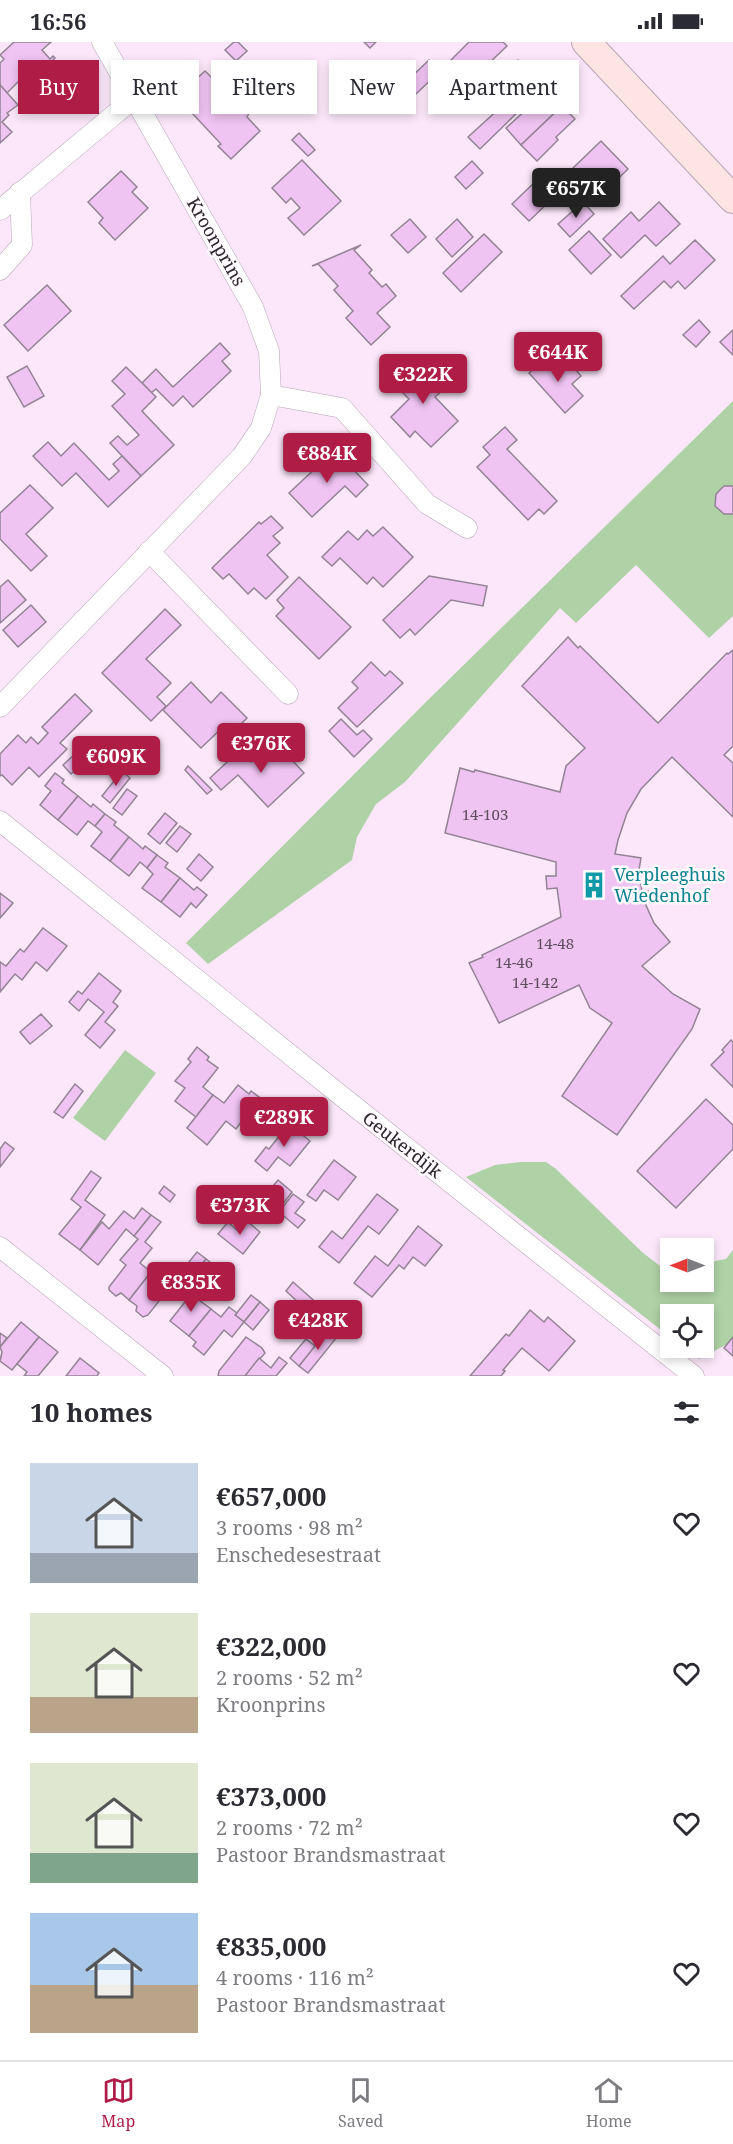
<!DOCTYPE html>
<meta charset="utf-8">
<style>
body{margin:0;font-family:"Noto Serif",serif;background:#f2f2f3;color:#2b2b33;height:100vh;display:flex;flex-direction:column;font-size:22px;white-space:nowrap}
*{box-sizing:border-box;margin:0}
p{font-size:20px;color:#7c7c81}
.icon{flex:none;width:33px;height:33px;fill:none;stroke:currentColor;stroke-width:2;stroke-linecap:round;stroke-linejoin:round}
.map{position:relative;height:1334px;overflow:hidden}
.panel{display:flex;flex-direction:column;background:#fff;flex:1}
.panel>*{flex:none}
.banner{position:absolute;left:18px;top:18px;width:698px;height:54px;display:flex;gap:12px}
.needle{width:39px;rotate:270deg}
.buttons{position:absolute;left:660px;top:1196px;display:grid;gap:12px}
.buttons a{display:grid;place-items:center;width:54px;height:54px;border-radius:0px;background:#fff;box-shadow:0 3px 9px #0003;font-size:30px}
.price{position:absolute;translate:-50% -51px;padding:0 14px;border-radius:6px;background:#af1c45;color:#fff;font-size:20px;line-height:39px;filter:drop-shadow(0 2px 3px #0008)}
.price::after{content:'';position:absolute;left:50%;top:36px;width:18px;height:14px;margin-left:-9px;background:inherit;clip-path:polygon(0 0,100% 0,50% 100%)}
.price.active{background:#222;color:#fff}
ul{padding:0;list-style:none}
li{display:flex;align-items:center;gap:18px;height:150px;padding:0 30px}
li span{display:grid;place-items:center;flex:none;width:168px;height:120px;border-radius:0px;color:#555}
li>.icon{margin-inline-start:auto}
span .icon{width:72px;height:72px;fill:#fffc;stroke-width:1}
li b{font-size:26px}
h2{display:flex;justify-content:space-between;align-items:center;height:72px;padding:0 30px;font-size:26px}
.pill{padding:0 21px;border-radius:0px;background:#fff;box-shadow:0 3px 9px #0003;font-size:21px;line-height:54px}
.pill.active{background:#af1c45;color:#fff}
.status{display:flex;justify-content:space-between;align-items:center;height:42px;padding:0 30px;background:#fff;direction:ltr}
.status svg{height:16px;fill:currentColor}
.tabs{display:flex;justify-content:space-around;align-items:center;height:84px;border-top:2px solid #e1e1e2;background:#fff;font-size:16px;color:#7c7c81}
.tabs a{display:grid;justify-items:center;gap:3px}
.tabs .active{color:#af1c45}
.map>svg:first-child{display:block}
.green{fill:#aed1a5}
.building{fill:#efc3f2;stroke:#938394;stroke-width:1.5}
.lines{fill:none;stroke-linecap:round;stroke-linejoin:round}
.street-casing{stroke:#b7a5b6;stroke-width:21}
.secondary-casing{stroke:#b7a5b6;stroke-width:30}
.street{stroke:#fff;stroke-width:20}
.secondary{stroke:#fee5e3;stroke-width:28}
.labels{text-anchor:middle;stroke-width:5;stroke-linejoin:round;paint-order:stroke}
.number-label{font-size:15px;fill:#5e4e5e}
.street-label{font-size:18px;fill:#2e272d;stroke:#fefafe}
.culture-label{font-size:18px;fill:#0d838f;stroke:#fefafe;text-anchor:start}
</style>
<div class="status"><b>16:56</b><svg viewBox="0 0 49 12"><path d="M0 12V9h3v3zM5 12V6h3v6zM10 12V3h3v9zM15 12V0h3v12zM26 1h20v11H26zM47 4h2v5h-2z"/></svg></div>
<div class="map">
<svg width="733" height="1334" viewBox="0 0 733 1334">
<rect width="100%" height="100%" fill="#fbe7f9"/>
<g class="green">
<polygon points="733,359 733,574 709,596 636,523 576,581 560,566 405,740 376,762 357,795 352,818 208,922 186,901 428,658"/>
<polygon points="125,1008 156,1031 105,1099 73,1076"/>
<polygon points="521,1120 546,1120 556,1127 642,1210 660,1224 670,1224 670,1239 704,1239 704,1221 726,1217 733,1208 733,1299 699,1317 684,1305 704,1305 704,1272 670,1272 670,1295 466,1135 495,1123"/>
</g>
<g class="building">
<polygon points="14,0 51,0 42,8 50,17 53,14 55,16 52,19 69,37 44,60 24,39 23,40 20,38 7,51 0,43 0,21 4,17 0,13"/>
<polygon points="234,0 238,0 247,9 236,19 225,8"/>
<polygon points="364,0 376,0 370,6"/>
<polygon points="469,0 503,0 507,4 485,25 495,34 477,52 458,31 445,44 435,34"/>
<polygon points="429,18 440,29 396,71 382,57 404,36 407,39"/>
<polygon points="518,18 535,35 514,57 505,46 497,54 493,50 478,64 472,57 504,25 507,28"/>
<polygon points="205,29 230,53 228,54 233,59 240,57 248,60 251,68 247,75 260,89 231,117 218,104 221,102 177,55"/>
<polygon points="0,43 18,63 7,71 9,73 2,80 12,90 0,101"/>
<polygon points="550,50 565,61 521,103 506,86 529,65 531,68"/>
<polygon points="512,55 524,64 480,107 468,95"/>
<polygon points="565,61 572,69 569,71 575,77 556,95 558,98 537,119 521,103"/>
<polygon points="299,91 315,108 308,114 292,98"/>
<polygon points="601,99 628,127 600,154 573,126"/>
<polygon points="302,118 341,159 304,193 288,176 300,166 291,156 286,161 272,146"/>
<polygon points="472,119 483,131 466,147 455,135"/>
<polygon points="121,129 137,145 132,150 148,166 115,198 99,181 103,176 88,160"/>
<polygon points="536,139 553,156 529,179 512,162"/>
<polygon points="583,160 594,172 570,195 558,182"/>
<polygon points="659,160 680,182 656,204 645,193 621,216 603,197 631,170 639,179"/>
<polygon points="410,177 426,195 408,211 391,193"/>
<polygon points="457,177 473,195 452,215 436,197"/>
<polygon points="589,189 611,213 591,232 569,208"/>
<polygon points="484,192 502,210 461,250 443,231"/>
<polygon points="695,198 715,218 685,247 678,239 671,246 664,239 634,267 621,254 663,214 670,222"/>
<polygon points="361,203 354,208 372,228 369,231 382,245 386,242 396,254 377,271 390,285 371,303 346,276 353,269 334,248 338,244 318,222 312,224"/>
<polygon points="47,243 71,269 28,309 4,283"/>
<polygon points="699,278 710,290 696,305 683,293"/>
<polygon points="733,288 733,313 720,300"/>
<polygon points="220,301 230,312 222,319 231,329 193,365 183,354 173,364 156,347 151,351 142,341 156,327 173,345"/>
<polygon points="548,314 560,328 569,320 581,334 572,342 583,354 565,371 529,331"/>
<polygon points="419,316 446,345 435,355 458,379 431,405 415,389 410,395 391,375 409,357 393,341"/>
<polygon points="27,324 44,354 24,365 7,335"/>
<polygon points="126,325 156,355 142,369 174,403 141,434 110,401 118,394 127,403 139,393 112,364 125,352 112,339"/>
<polygon points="505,385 517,398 507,407 557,459 544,472 539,467 528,478 477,425 490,413 483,405"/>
<polygon points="48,400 61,414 74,401 109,438 119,429 113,422 122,414 141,434 108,465 76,431 62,444 33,414"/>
<polygon points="335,408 368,443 356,455 345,444 312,475 289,451"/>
<polygon points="30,443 53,466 26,492 47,514 31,529 0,497 0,471"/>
<polygon points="724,444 733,444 733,472 724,472 715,464 716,452"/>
<polygon points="271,474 283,486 273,494 280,501 267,513 288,535 266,557 254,546 248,552 229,532 223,537 212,526 259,480 261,482"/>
<polygon points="383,485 413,515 383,545 373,535 367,542 340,516 332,524 322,515 348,489 358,498 367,488 373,494"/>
<polygon points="429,534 487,544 483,564 451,558 415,593 410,587 400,596 383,578"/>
<polygon points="299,535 351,585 319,617 276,574 284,566 277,558"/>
<polygon points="8,538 26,558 0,581 0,545"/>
<polygon points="31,563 46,580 18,605 3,588"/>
<polygon points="165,567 181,583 146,617 171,641 157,655 166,664 151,679 102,631"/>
<polygon points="568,595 578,606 580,604 658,681 727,611 728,612 733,608 733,704 724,713 733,721 733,775 672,715 641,747 627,771 618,798 615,812 641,816 639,828 642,850 649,849 651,858 645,861 654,881 670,900 642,924 673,952 700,967 692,987 617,1093 562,1054 612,981 590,966 579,943 499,981 469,921 483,915 482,913 561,875 557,846 547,847 546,834 556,834 556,820 445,791 460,726 474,730 475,728 560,750 566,724 585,706 522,644"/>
<polygon points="371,620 385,634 390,629 403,641 357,685 338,666 358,646 352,640"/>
<polygon points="191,640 211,661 221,650 247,676 233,690 225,683 201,706 163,668"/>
<polygon points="75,652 92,669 60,701 67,707 39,735 29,725 12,743 2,733 0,734 0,712 18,693 26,701 31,695 38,702 48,691 42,685"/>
<polygon points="341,677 357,693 363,688 372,697 354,715 329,689"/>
<polygon points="278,703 304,731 268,765 238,733 221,748 210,736 240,708 251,720 254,713 260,720"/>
<polygon points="76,711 84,720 71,732 63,723"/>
<polygon points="188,724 212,748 207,752 185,728"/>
<polygon points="122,729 130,736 110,761 102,754"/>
<polygon points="55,731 64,738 62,741 78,754 58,778 40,763 51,749 45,744"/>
<polygon points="127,747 137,754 122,773 113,766"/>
<polygon points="78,754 91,765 93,762 105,772 95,784 88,779 77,793 58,778"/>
<polygon points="165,771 177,781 160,802 148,792"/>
<polygon points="105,772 116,780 114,783 129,795 110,819 91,804 102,790 95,784"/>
<polygon points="180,784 191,792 177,810 166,801"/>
<polygon points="129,795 143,807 145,804 157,813 147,826 140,820 129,834 110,819"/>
<polygon points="199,812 213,825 201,839 187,827"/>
<polygon points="157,813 168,821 165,825 180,836 161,860 142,846 153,832 147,826"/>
<polygon points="180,836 194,848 197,845 207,853 196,866 191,861 180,875 161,860"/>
<polygon points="0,851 13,861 0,876"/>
<polygon points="43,886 67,904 47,929 36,920 22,938 15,932 0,950 0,920 6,924 20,907 24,910"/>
<polygon points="99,931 121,949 113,960 118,964 105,980 115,988 100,1006 85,993 104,970 88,957 79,969 69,960 78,949 82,952"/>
<polygon points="41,972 52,984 30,1002 20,990"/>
<polygon points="731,998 733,1000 733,1045 711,1023 724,1010 722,1008"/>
<polygon points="197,1005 209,1015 207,1018 218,1026 203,1045 213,1053 196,1075 175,1059 185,1046 175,1039 191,1020 188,1017"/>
<polygon points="75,1042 83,1049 63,1076 54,1070"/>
<polygon points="238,1043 249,1052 251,1049 263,1058 254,1070 251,1067 236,1087 226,1079 207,1103 187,1086 213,1053 224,1061"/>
<polygon points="706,1057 733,1083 733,1107 676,1166 637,1129"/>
<polygon points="289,1082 310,1099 290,1124 278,1115 267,1129 255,1119 266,1105 269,1107"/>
<polygon points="5,1100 14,1107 0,1125 0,1107"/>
<polygon points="334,1118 356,1135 338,1158 324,1148 316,1159 307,1153"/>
<polygon points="91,1129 101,1136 85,1158 105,1173 80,1208 59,1192 81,1165 71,1157"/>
<polygon points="278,1138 292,1150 279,1167 264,1155"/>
<polygon points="164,1144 175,1153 170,1160 159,1151"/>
<polygon points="293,1152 304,1160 295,1171 305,1178 298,1186 279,1170"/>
<polygon points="377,1152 398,1168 379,1192 368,1184 339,1221 319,1205 332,1189 342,1197"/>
<polygon points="142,1166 151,1173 134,1194 126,1187 98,1223 80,1208 102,1180 109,1187 124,1169 134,1177"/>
<polygon points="151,1173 161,1180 145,1200 152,1206 140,1221 151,1230 129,1258 121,1251 116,1254 109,1248 109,1245 126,1223 120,1218 138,1197 134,1194"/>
<polygon points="247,1179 260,1190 243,1212 218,1192 228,1180 239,1190"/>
<polygon points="418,1184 442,1203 425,1224 413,1215 404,1227 399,1223 372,1255 354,1241 375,1214 388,1224"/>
<polygon points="197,1210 206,1217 190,1237 181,1230"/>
<polygon points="206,1217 215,1224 199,1244 190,1237"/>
<polygon points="171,1228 179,1234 148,1273 143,1275 136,1269 137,1264 129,1258 151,1230 162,1239"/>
<polygon points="293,1240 320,1264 312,1273 286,1249"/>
<polygon points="196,1246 204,1252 199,1258 211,1267 189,1294 170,1279"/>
<polygon points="251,1253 260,1260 244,1280 235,1273"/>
<polygon points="260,1260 269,1268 253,1288 244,1280"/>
<polygon points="229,1265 237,1271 235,1273 244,1280 232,1295 224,1288 204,1313 193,1304 196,1300 189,1294 211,1267 221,1275"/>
<polygon points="530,1268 544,1280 548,1275 575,1299 549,1329 522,1306 503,1328 505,1329 501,1334 470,1334 506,1292 509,1294"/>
<polygon points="21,1280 39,1295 12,1328 0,1319 2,1310 0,1305"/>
<polygon points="327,1288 337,1295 308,1331 299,1324"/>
<polygon points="0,1291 7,1296 0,1305"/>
<polygon points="39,1295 58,1310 38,1334 24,1334 27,1330 17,1322"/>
<polygon points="246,1295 262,1306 265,1311 245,1334 218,1334 219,1329"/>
<polygon points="733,1295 733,1314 724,1306"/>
<polygon points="306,1297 315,1304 299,1324 290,1316"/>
<polygon points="279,1315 287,1321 276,1334 245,1334 259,1316 271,1326"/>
<polygon points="80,1316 99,1331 97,1334 66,1334"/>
</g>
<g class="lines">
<g class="street-casing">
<g id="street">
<polyline points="0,168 133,57"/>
<polyline points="0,228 22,203 20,150"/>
<polyline points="271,353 342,366 427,462 467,486"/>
<polyline points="149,509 288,652"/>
<polyline points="0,665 242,414 261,386 271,353 269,309 253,265 102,0"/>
<polyline points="0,779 339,1052 694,1334"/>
<polyline points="0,1205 163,1334"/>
</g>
</g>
<g class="secondary-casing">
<polyline id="secondary" points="586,0 733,157"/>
</g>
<use href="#street" class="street"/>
<use href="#secondary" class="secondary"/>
</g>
<defs>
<g id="building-bare" transform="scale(2.07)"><path d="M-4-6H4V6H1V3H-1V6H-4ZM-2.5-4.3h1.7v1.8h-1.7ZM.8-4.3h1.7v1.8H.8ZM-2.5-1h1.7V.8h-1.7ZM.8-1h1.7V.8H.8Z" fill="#0f9aa8" stroke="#fefafe" stroke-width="2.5" paint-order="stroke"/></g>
</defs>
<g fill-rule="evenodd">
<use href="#building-bare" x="594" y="843"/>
</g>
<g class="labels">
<g class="number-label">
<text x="485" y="778">14-103</text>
<text x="555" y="907">14-48</text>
<text x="514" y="926">14-46</text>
<text x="535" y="946">14-142</text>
</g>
<g class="street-label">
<text transform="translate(216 200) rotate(60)" y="6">Kroonprins</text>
<text transform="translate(402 1103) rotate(38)" y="6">Geukerdijk</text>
</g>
<g class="culture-label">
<text x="614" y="839">Verpleeghuis<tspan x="614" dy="21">Wiedenhof</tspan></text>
</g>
</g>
</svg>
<div class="buttons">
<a><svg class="needle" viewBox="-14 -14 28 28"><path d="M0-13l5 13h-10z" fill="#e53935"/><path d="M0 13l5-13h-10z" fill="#7c7c81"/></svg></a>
<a><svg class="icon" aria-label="locate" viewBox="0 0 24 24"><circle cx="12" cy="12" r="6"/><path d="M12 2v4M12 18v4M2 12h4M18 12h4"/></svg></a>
</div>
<b class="price active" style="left:576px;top:177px">€657K</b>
<b class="price" style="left:558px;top:341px">€644K</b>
<b class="price" style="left:423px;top:363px">€322K</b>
<b class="price" style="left:327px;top:442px">€884K</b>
<b class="price" style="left:261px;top:732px">€376K</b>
<b class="price" style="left:116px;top:745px">€609K</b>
<b class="price" style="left:284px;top:1106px">€289K</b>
<b class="price" style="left:240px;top:1194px">€373K</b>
<b class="price" style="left:191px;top:1271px">€835K</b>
<b class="price" style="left:318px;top:1309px">€428K</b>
<div class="banner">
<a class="pill active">Buy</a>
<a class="pill">Rent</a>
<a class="pill">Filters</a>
<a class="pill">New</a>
<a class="pill">Apartment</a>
</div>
</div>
<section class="panel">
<h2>10 homes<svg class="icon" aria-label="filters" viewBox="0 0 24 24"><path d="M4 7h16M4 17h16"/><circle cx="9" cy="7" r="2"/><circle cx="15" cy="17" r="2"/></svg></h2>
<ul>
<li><span style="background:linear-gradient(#c9d6e8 75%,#9aa5b1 0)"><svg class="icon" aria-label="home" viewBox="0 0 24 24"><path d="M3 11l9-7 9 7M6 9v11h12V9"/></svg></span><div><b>€657,000</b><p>3 rooms · 98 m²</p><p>Enschedesestraat</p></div><svg class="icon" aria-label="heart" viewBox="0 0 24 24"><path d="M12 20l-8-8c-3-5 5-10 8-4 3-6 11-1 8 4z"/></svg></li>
<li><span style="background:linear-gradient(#dfe7d0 70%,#b9a48a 0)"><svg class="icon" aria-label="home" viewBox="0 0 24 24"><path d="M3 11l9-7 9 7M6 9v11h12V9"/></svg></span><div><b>€322,000</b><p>2 rooms · 52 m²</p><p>Kroonprins</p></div><svg class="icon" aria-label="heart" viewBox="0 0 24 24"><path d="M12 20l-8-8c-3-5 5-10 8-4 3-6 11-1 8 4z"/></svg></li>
<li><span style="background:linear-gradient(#dfe7d0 75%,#7fa58c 0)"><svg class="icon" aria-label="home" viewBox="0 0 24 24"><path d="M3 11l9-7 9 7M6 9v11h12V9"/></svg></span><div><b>€373,000</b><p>2 rooms · 72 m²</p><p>Pastoor Brandsmastraat</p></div><svg class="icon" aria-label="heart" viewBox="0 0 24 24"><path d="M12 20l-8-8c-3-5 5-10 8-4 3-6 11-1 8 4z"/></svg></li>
<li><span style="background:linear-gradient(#a9c7e8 60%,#b9a48a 0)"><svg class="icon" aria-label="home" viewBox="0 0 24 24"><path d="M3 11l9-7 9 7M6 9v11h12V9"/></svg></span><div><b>€835,000</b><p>4 rooms · 116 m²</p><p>Pastoor Brandsmastraat</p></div><svg class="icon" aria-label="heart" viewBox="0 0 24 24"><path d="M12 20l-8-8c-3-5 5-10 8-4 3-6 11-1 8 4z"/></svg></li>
</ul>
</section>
<nav class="tabs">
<a class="active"><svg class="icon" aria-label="map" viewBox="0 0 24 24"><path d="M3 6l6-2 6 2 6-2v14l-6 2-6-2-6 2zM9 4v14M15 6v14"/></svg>Map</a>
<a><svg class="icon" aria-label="saved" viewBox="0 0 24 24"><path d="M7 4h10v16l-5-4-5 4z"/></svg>Saved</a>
<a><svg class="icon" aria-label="home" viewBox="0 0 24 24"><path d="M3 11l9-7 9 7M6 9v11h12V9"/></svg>Home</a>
</nav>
